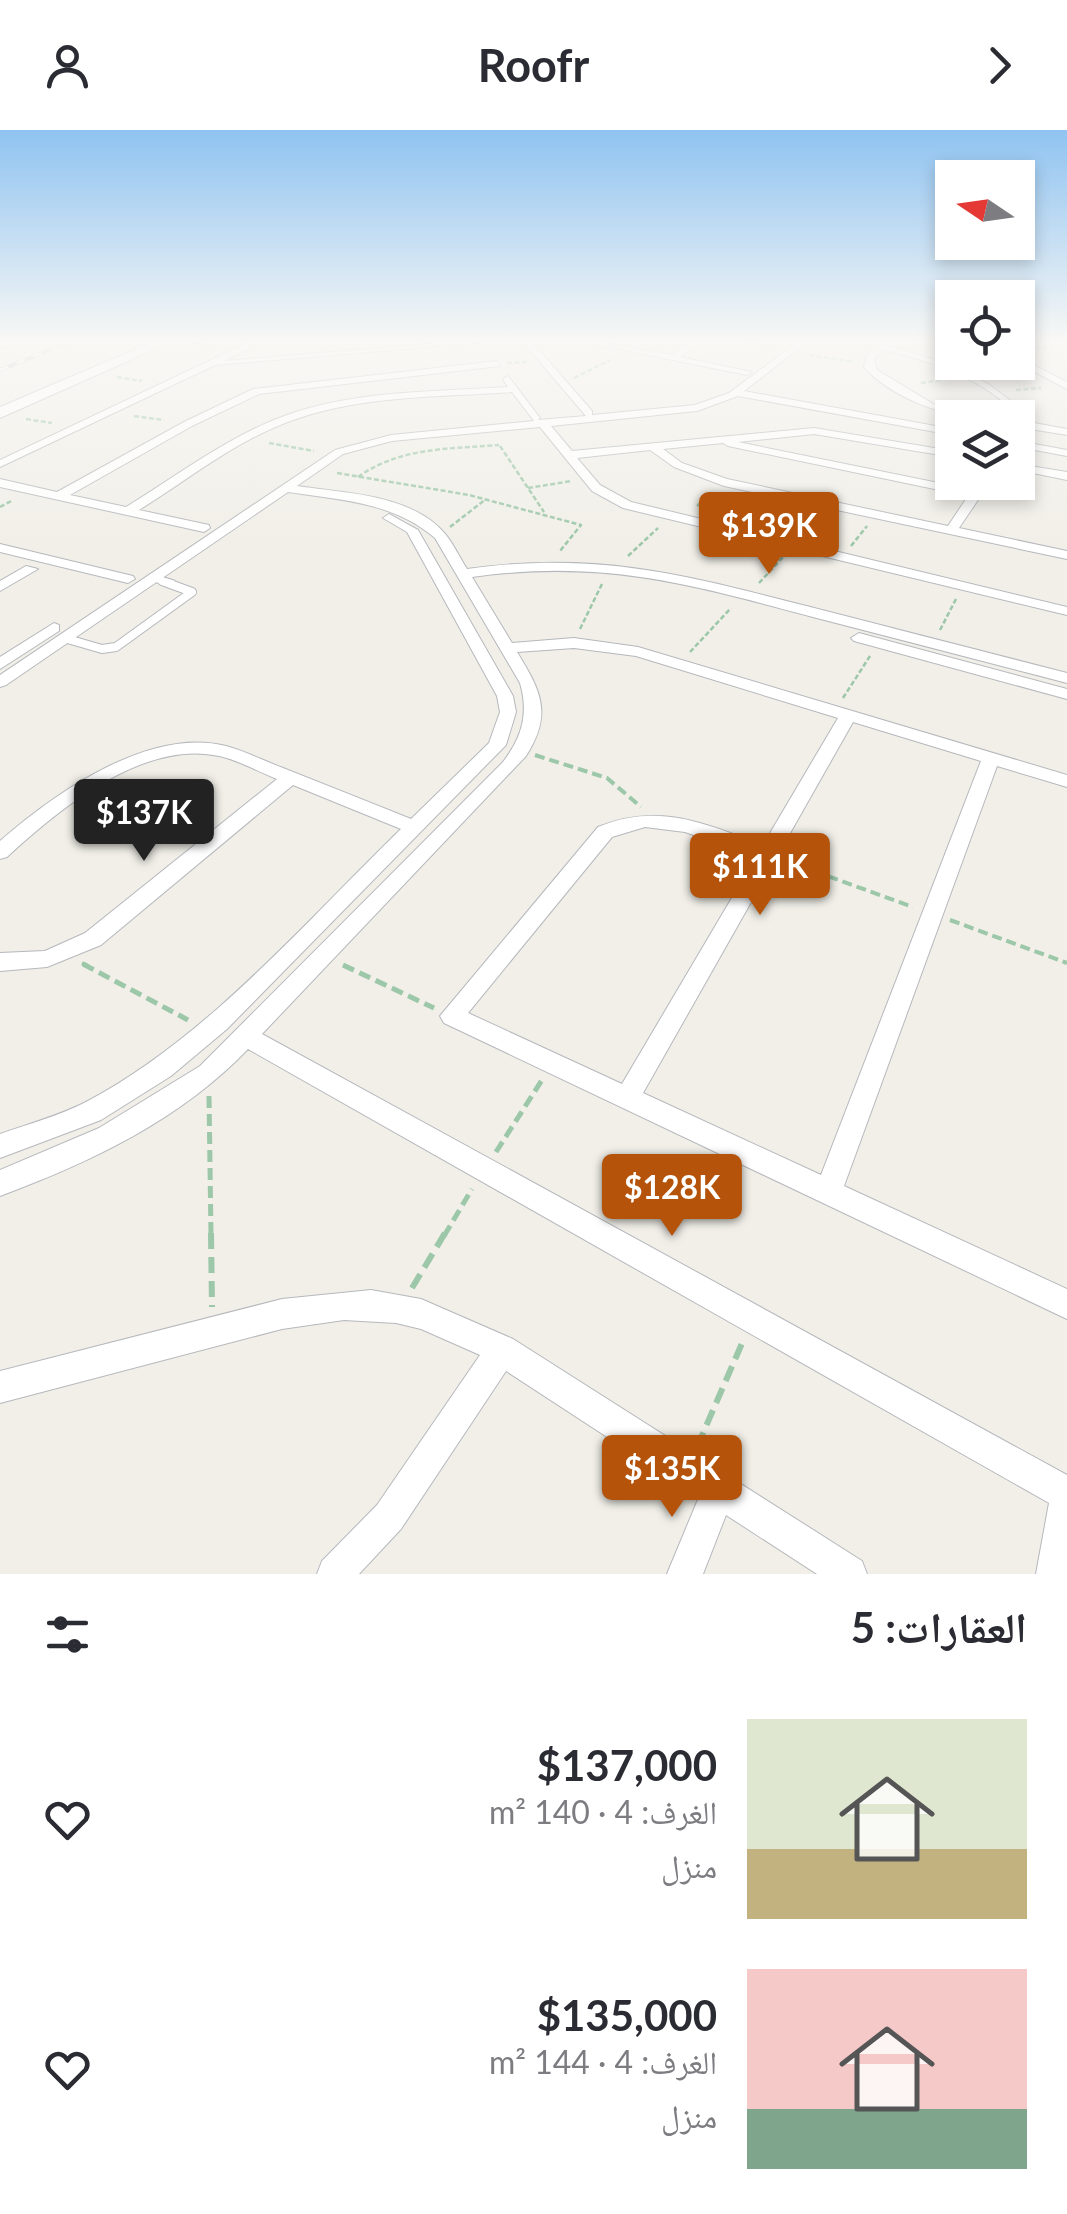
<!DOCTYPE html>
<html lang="ar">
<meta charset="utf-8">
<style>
body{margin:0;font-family:Lato,"Noto Naskh Arabic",sans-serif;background:#f7f7f7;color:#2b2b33;direction:rtl;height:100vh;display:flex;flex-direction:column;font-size:38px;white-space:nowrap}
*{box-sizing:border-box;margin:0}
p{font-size:32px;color:#7c7c81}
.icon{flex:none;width:55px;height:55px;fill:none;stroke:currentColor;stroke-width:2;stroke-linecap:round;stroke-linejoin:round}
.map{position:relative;height:1444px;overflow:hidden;direction:ltr}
.drawer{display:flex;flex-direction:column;background:#fff;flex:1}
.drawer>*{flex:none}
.needle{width:65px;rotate:283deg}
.controls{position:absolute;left:935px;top:30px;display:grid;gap:20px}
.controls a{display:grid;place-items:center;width:100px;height:100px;border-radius:0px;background:#fff;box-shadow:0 5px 15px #0003;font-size:50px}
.price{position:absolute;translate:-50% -85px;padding:0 22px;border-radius:10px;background:#b45309;color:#fff;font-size:32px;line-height:65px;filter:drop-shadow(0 2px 5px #0008)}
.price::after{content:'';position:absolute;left:50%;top:60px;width:30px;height:22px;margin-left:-15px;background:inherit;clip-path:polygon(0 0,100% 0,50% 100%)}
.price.active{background:#222;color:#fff}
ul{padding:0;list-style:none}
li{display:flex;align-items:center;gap:30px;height:250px;padding:0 40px}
li span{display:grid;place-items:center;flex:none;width:280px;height:200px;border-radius:0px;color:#555}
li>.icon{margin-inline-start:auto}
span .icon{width:120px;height:120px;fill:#fffc;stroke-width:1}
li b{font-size:42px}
h2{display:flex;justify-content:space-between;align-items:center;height:120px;padding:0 40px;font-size:42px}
header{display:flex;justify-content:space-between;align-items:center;height:130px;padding:0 40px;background:#fff;font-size:45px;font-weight:700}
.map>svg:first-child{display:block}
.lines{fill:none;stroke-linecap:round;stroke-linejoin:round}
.lane-far1-casing{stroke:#b5b8bc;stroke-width:8}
.lane-casing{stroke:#b5b8bc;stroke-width:10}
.street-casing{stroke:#b5b8bc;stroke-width:2}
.secondary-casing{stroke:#b6babf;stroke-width:2}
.path-far3{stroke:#9cc7a9;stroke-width:2.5;stroke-dasharray:5 2.5;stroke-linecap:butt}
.path-far2{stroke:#9cc7a9;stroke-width:4;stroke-dasharray:10 5;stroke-linecap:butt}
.path-far1{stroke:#9cc7a9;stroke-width:5;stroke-dasharray:12 6;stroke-linecap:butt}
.path{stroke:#9cc7a9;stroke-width:6;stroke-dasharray:16 8;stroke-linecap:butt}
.lane-far1{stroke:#fff;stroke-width:6}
.lane{stroke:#fff;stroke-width:8}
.street{fill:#fff;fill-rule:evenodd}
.secondary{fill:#fff;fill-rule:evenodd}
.rail-casing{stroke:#b6b7b8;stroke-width:4}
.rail{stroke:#fff;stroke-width:2.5;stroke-dasharray:9;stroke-linecap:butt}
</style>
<header><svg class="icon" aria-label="forward" viewBox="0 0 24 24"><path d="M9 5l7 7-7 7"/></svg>Roofr<svg class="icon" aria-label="person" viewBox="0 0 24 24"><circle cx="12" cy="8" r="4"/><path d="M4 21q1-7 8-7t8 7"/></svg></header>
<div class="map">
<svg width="1067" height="1444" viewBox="0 0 1067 1444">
<rect width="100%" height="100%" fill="#f1efe8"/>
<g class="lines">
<g class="lane-far1-casing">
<polyline id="lane-far1" points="152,448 172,453"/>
</g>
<g class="lane-casing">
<polyline id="lane" points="64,508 102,519 116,517 192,462 162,451"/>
</g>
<g class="street-casing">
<g id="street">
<polygon points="15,211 14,213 0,218 0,212"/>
<polygon points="251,211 262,211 224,231 464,211 486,212 215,235 0,337 0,330"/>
<path d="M522 211H531L592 281V285L695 275 729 263 799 211H808L744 261 952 299V305L738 266 697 281 551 296 572 321 814 298 952 321V327L814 304 738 312 973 360 978 352H990L959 398 1067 421V429L724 356 674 337 650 320 577 328 600 355 631 372 1067 477V485L623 378 592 361 540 297 392 311 343 324 297 356C344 363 413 364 446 405 454 415 460 428 467 439 603 420 692 447 822 480 903 501 985 522 1067 543V553C981 531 895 508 809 486 687 453 600 429 472 447L512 513 574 508 638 517 1067 645V657L997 636 844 1056 1067 1159V1189L444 893 440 886 598 697C660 672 704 694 763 715L838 588 636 526 574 518 517 522C541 561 553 584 526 626L262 904 1067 1345V1444H1036L1049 1373 248 919C180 990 91 1032 0 1066V1040L99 998 200 936 503 632C522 607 529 584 520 553L435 408C393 372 341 370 288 362L6 555 0 557V545L335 320 391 305 534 291 512 262C442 267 366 265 299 288 240 307 191 348 139 380L209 395 210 398 204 402 0 357V349L57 362 184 292 253 259 497 231 500 236 259 264 192 296 70 365 126 377C178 345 228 306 287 285 357 260 435 262 508 257L503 249 508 246 540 288 538 290 586 286ZM723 313 728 316 968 366 948 396 727 349 682 333 663 319ZM853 592 981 631 821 1045 643 963ZM645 697 685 702 756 727 622 954 468 883 612 707Z"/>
<polygon points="578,211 595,211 671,225 692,211 702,211 680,227 752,242 747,245"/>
<path d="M884 211H893L889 216 945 233 988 254 1023 280 1034 293 1067 299V305L1018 297V291H1022C991 251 931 231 884 220L874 229 877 240 935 275 986 288C945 288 892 268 864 237L866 226Z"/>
<polygon points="1057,211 1067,211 1067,217"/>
<polygon points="1018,227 1067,252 1067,259 1016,232"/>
<polygon points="1018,311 1067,320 1067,326 1018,317"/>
<polygon points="1018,334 1067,342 1067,350 1018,340"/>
<path d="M389 384 418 400 513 566 516 582 506 615 227 899 171 946 101 990 0 1028V1004C28 994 59 986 86 972 207 908 303 794 401 699L293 655 101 815 47 837 0 841V823L45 821 85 803 277 649C259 642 238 630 219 626 143 609 58 680 7 727L0 729V711C54 664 149 596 226 616 245 621 264 631 283 638 326 655 369 672 411 689L489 613 500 582 497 566 407 402 383 388Z"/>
<polygon points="0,414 133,446 135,449 128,453 0,422"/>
<polygon points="26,436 38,439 0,461 0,451"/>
<polygon points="54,493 59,495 59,501 0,539 0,527"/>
<polygon points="859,503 1067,559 1067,569 854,511 851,508"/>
<polygon points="371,1160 421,1169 513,1209 862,1431 867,1444 817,1444 726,1385 703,1444 667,1444 699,1367 506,1241 401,1399 359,1444 317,1444 322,1431 377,1375 480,1225 421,1199 396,1193 344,1190 282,1199 0,1273 0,1241 282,1169"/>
</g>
</g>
<g class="secondary-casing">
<polygon id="secondary" points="155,211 173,211 0,288 0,277"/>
</g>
<g class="path-far3">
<polyline points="181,211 216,216"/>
<polyline points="740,211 775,217"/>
<polyline points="1027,220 1053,217"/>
<polyline points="809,225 854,232"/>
<polyline points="507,233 528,232"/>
<polyline points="991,245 1011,242"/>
<polyline points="117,247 142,251"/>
<polyline points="574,248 610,230"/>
<polyline points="921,253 942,250"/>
<polyline points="1016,260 1041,258"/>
<polyline points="134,286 164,290"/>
<polyline points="26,289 52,293"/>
<polyline points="269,313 314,321"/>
<polyline points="500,316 544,382"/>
<polyline points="337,343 469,365 581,395 560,421"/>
<path d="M358 347C400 317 449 319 499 315"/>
<polyline points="528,358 572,351"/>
<polyline points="697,376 712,362"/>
<polyline points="0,377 13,370"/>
<polyline points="450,397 486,369"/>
<polyline points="851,416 867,396"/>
<polyline points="628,426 658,398"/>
<polyline points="759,453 783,427"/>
<polyline points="580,499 602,454"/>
<polyline points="940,500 956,469"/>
<polyline points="690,522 731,478"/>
<polyline points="843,568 870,526"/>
</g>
<g class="path-far2">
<polyline points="535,625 607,648 641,677"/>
<polyline points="786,731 913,777"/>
<polyline points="950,790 1067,833"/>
<polyline points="82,833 88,836"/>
</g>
<g class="path-far1">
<polyline points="83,834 188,890"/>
<polyline points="343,835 434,878"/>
<polyline points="209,966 211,1106"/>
<polyline points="496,1022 542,950"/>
<polyline points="444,1106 472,1059"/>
</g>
<g class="path">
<polyline points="211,1103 212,1177"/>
<polyline points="412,1158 445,1103"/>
<polyline points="697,1317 743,1211"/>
</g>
<use href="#lane-far1" class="lane-far1"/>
<use href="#lane" class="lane"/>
<use href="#street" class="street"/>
<use href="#secondary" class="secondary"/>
<g class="rail-casing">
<polyline id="rail" points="0,240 73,211"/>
</g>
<use href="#rail" class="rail"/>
</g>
<linearGradient id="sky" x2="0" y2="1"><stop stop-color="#8fc3f1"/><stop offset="0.51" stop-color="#f9f8f5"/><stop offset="1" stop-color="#f9f8f5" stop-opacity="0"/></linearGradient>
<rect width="1067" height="413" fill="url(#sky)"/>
</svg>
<div class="controls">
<a><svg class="needle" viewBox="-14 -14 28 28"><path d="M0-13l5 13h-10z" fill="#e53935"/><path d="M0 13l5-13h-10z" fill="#7c7c81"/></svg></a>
<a><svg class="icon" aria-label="locate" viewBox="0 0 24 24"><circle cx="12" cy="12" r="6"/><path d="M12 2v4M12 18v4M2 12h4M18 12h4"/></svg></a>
<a><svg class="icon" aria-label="layers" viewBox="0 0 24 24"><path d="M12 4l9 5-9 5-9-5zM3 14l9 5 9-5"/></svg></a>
</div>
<b class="price" style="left:769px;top:447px">$139K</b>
<b class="price active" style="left:144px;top:734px">$137K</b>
<b class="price" style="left:760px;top:788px">$111K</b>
<b class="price" style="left:672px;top:1109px">$128K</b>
<b class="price" style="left:672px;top:1390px">$135K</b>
</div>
<section class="drawer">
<h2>العقارات: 5<svg class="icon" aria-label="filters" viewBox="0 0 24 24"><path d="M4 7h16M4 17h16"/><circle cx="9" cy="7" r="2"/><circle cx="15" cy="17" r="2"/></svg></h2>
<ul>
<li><span style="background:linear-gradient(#dfe7d0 65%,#c2b280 0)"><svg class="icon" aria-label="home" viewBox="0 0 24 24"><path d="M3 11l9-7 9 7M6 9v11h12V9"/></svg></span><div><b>$137,000</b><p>الغرف: 4 · 140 m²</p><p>منزل</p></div><svg class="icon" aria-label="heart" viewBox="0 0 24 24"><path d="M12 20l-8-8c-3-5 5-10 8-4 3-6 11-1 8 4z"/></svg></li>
<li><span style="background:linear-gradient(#f6c9c9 70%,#7fa58c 0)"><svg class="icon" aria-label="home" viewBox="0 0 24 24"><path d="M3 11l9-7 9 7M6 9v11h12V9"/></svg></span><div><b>$135,000</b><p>الغرف: 4 · 144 m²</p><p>منزل</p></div><svg class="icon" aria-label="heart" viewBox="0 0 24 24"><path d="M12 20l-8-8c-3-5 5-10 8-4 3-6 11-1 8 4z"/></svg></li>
</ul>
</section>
